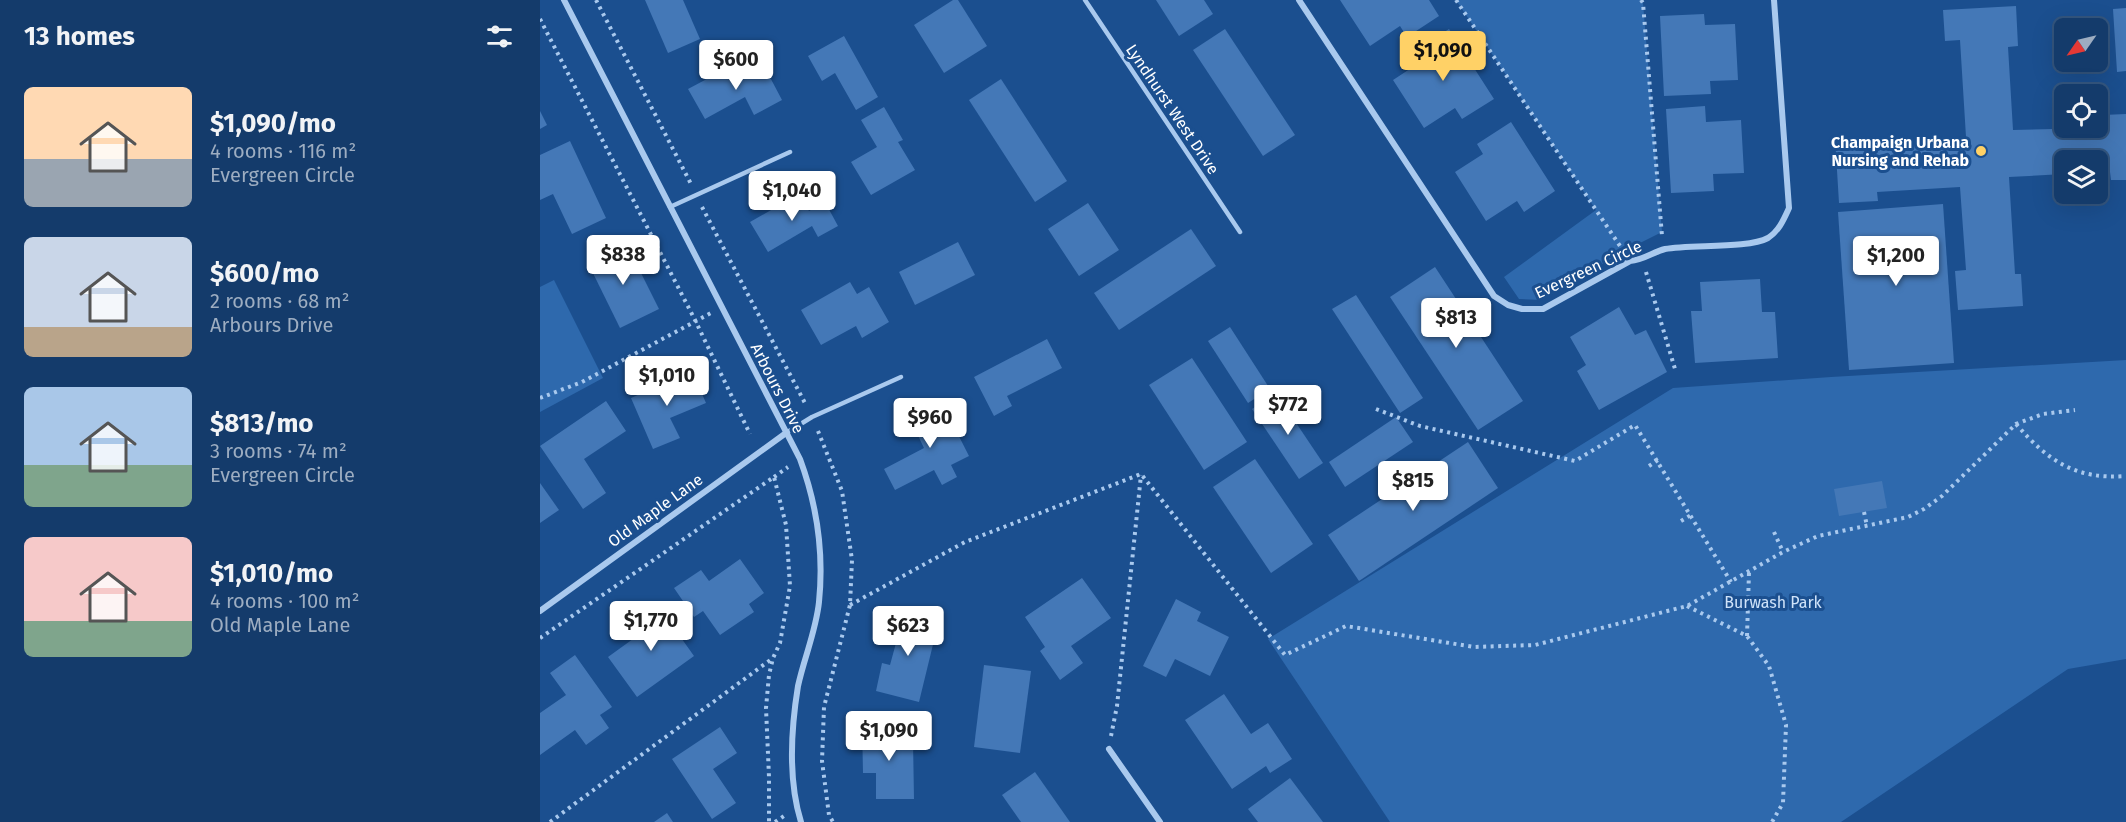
<!DOCTYPE html>
<meta charset="utf-8">
<style>
body{margin:0;font-family:"Fira Sans",sans-serif;background:#214673;color:#f1f3f6;height:100vh;display:flex;flex-direction:column;font-size:22px;white-space:nowrap}
*{box-sizing:border-box;margin:0}
p{font-size:20px;color:#9dadc1}
.icon{flex:none;width:33px;height:33px;fill:none;stroke:currentColor;stroke-width:2;stroke-linecap:round;stroke-linejoin:round}
.map{position:relative;flex:1;overflow:hidden}
.drawer{display:flex;flex-direction:column;background:#143b6b;width:540px}
.drawer>*{flex:none}
.needle{width:39px;rotate:236deg}
.buttons{position:absolute;left:1514px;top:18px;display:grid;gap:12px}
.buttons a{display:grid;place-items:center;width:54px;height:54px;border-radius:9px;background:#143b6b;box-shadow:0 6px 24px #0002,0 0 0 2px #33557e;font-size:30px}
.price{position:absolute;translate:-50% -51px;padding:0 14px;border-radius:6px;background:#fff;color:#222;font-size:20px;line-height:39px;filter:drop-shadow(0 2px 3px #0008)}
.price::after{content:'';position:absolute;left:50%;top:36px;width:18px;height:14px;margin-left:-9px;background:inherit;clip-path:polygon(0 0,100% 0,50% 100%)}
.price.current{background:#ffd166;color:#111}
ul{padding:0;list-style:none}
li{display:flex;align-items:center;gap:18px;height:150px;padding:0 24px}
li span{display:grid;place-items:center;flex:none;width:168px;height:120px;border-radius:9px;color:#555}
li>.icon{margin-inline-start:auto}
span .icon{width:72px;height:72px;fill:#fffc;stroke-width:1}
li b{font-size:26px}
h2{display:flex;justify-content:space-between;align-items:center;height:72px;padding:0 24px;font-size:26px}
main{display:flex;flex:1;min-height:0}
.map>svg:first-child{display:block}
.green{fill:#2e69ad}
.building{fill:#4478b7}
.lines{fill:none;stroke-linecap:round;stroke-linejoin:round}
.path{stroke:#a9c9ee;stroke-width:4;stroke-dasharray:3 4.5;stroke-linecap:butt}
.lane{stroke:#a9c9ee;stroke-width:4.5}
.street{stroke:#a9c9ee;stroke-width:6}
.poi-dot{fill:#ffd166;stroke:#1b4f8f;stroke-width:2}
.labels{text-anchor:middle;stroke-width:6;stroke-linejoin:round;paint-order:stroke}
.street-label{font-size:16px;fill:#fff;stroke:#1b4f8f}
.poi-label{font-size:16px;font-weight:bold;fill:#fff;stroke:#1b4f8f;text-anchor:end}
.park-label{font-size:16px;fill:#cfe3fa;stroke:#1b4f8f}
</style>
<main>
<section class="drawer">
<h2>13 homes<svg class="icon" aria-label="filters" viewBox="0 0 24 24"><path d="M4 7h16M4 17h16"/><circle cx="9" cy="7" r="2"/><circle cx="15" cy="17" r="2"/></svg></h2>
<ul>
<li><span style="background:linear-gradient(#ffd9b3 60%,#9aa5b1 0)"><svg class="icon" aria-label="home" viewBox="0 0 24 24"><path d="M3 11l9-7 9 7M6 9v11h12V9"/></svg></span><div><b>$1,090/mo</b><p>4 rooms · 116 m²</p><p>Evergreen Circle</p></div></li>
<li><span style="background:linear-gradient(#c9d6e8 75%,#b9a48a 0)"><svg class="icon" aria-label="home" viewBox="0 0 24 24"><path d="M3 11l9-7 9 7M6 9v11h12V9"/></svg></span><div><b>$600/mo</b><p>2 rooms · 68 m²</p><p>Arbours Drive</p></div></li>
<li><span style="background:linear-gradient(#a9c7e8 65%,#7fa58c 0)"><svg class="icon" aria-label="home" viewBox="0 0 24 24"><path d="M3 11l9-7 9 7M6 9v11h12V9"/></svg></span><div><b>$813/mo</b><p>3 rooms · 74 m²</p><p>Evergreen Circle</p></div></li>
<li><span style="background:linear-gradient(#f6c9c9 70%,#7fa58c 0)"><svg class="icon" aria-label="home" viewBox="0 0 24 24"><path d="M3 11l9-7 9 7M6 9v11h12V9"/></svg></span><div><b>$1,010/mo</b><p>4 rooms · 100 m²</p><p>Old Maple Lane</p></div></li>
</ul>
</section>
<div class="map">
<svg width="1586" height="822" viewBox="0 0 1586 822">
<rect width="100%" height="100%" fill="#1b4f8f"/>
<g class="green">
<polygon points="916,0 1101,0 1103,3 1122,232 1084,251 1002,300 979,299 964,277 1056,210"/>
<polygon points="14,280 63,378 0,412 0,287"/>
<polygon points="1586,360 1586,659 1528,669 1301,822 850,822 728,639 1133,388 1291,377"/>
</g>
<g class="building">
<polygon points="105,0 143,0 160,39 128,53"/>
<polygon points="413,0 418,0 447,46 404,73 374,25"/>
<polygon points="616,0 664,0 673,14 639,36"/>
<polygon points="800,0 889,0 899,16 867,37 860,26 830,46"/>
<polygon points="1476,6 1478,46 1468,47 1473,130 1557,128 1557,125 1563,125 1563,115 1586,114 1586,180 1571,180 1570,172 1557,173 1557,160 1524,160 1524,174 1469,177 1475,274 1481,274 1483,306 1418,310 1415,271 1426,270 1420,187 1337,192 1338,201 1299,203 1295,138 1325,137 1325,142 1426,137 1420,40 1405,41 1403,10"/>
<polygon points="1586,8 1586,71 1577,72 1573,9"/>
<polygon points="1164,14 1165,25 1195,24 1198,80 1170,81 1171,94 1124,96 1120,16"/>
<polygon points="685,29 755,135 723,156 653,50"/>
<polygon points="909,29 954,99 922,119 915,108 884,128 853,80 882,61 875,51"/>
<polygon points="304,36 338,97 316,110 295,73 282,81 268,56"/>
<polygon points="195,64 201,75 223,64 242,100 214,115 205,97 165,119 148,89"/>
<polygon points="461,79 527,181 495,202 429,100"/>
<polygon points="1165,106 1166,122 1201,120 1204,173 1173,174 1174,191 1131,193 1126,109"/>
<polygon points="344,107 363,140 358,142 375,170 331,195 311,162 337,147 321,120"/>
<polygon points="0,111 7,125 0,129"/>
<polygon points="971,122 1015,191 984,212 977,201 946,221 915,172 943,154 937,144"/>
<polygon points="30,141 66,218 32,234 13,194 0,200 0,155"/>
<polygon points="259,194 269,211 285,202 298,226 278,237 272,226 228,252 210,222"/>
<polygon points="548,203 579,250 539,276 508,229"/>
<polygon points="1403,204 1414,363 1309,370 1298,212"/>
<polygon points="651,229 676,266 579,330 554,293"/>
<polygon points="418,242 435,275 375,305 359,272"/>
<polygon points="86,243 119,309 80,328 48,263"/>
<polygon points="895,267 983,401 938,430 850,297"/>
<polygon points="1220,279 1222,312 1235,312 1238,358 1155,363 1151,311 1162,311 1160,282"/>
<polygon points="310,282 317,294 329,287 349,322 322,338 316,326 281,345 261,310"/>
<polygon points="816,295 883,398 860,413 792,309"/>
<polygon points="1079,307 1095,335 1106,330 1127,372 1059,410 1037,371 1046,365 1030,337"/>
<polygon points="690,327 730,389 708,403 668,341"/>
<polygon points="507,339 522,368 467,396 472,406 454,416 434,377"/>
<polygon points="652,358 707,442 664,470 609,385"/>
<polygon points="152,371 166,403 130,418 140,438 113,449 91,398"/>
<polygon points="736,393 783,463 759,479 712,409"/>
<polygon points="66,401 86,431 44,459 66,493 43,509 0,446"/>
<polygon points="401,401 429,456 411,465 417,477 402,485 394,470 355,490 344,469 384,448 369,417"/>
<polygon points="856,417 873,442 805,487 789,462"/>
<polygon points="928,442 958,488 819,581 788,535"/>
<polygon points="715,459 773,544 731,573 673,487"/>
<polygon points="1342,481 1347,508 1299,516 1294,489"/>
<polygon points="0,483 19,510 0,523"/>
<polygon points="200,559 224,593 209,604 214,612 180,635 163,611 154,617 134,588 161,570 169,581"/>
<polygon points="542,578 571,618 531,646 543,663 520,680 500,651 505,647 485,617"/>
<polygon points="636,599 661,612 657,621 689,637 670,676 635,659 626,677 603,666"/>
<polygon points="117,604 154,656 97,697 68,657 104,631 95,619"/>
<polygon points="353,612 398,624 379,702 336,691 342,663 350,665 356,643 346,640"/>
<polygon points="35,655 72,707 60,715 69,728 46,745 35,730 0,755 0,713 26,695 10,673"/>
<polygon points="444,665 491,671 480,753 434,747"/>
<polygon points="684,694 711,734 728,723 752,759 730,773 726,766 692,789 645,720"/>
<polygon points="322,725 358,725 358,740 373,740 374,799 336,799 336,773 323,773"/>
<polygon points="180,727 197,753 173,769 196,803 172,819 132,759"/>
<polygon points="495,772 530,822 481,822 462,795"/>
<polygon points="750,778 783,822 718,822 708,809"/>
<polygon points="127,813 133,822 114,822"/>
</g>
<g class="lines">
<g class="path">
<polyline points="56,0 151,184"/>
<polyline points="916,0 1082,249"/>
<polyline points="1101,0 1103,3 1122,236"/>
<polyline points="0,19 155,320 210,434"/>
<polyline points="162,207 266,405"/>
<polyline points="1106,272 1135,369"/>
<polyline points="0,398 42,382 171,313"/>
<polyline points="836,409 880,426 1035,461 1095,425 1191,582"/>
<path d="M1476 424C1508 461 1536 480 1586 476"/>
<polyline points="278,431 302,491 312,560 310,605 284,707 282,761 289,815 293,822"/>
<polyline points="1109,466 1118,460"/>
<polyline points="234,477 248,467"/>
<polyline points="1324,512 1327,526"/>
<polyline points="1141,521 1151,515"/>
<polyline points="1234,532 1243,552"/>
<polyline points="310,605 425,542 601,474 745,655 806,626 934,647 995,645 1147,606 1243,552 1278,536 1368,517 1384,509 1402,496 1476,424 1503,414 1535,410"/>
<polyline points="1147,606 1207,636 1229,666 1246,725 1243,803 1232,822"/>
<polyline points="1207,636 1209,572"/>
<polyline points="0,638 234,477 246,525 250,586 240,643 233,658 229,675 226,708 229,777 229,822"/>
<polyline points="571,736 577,706 601,475"/>
<polyline points="10,822 233,658"/>
<polyline points="235,822 244,816"/>
</g>
<g class="lane">
<polyline points="545,0 700,232"/>
<polyline points="130,207 250,152"/>
<polyline points="246,433 272,417 361,377"/>
</g>
<g class="street">
<path d="M24 0 260 459C277 505 284 553 279 602 276 631 264 658 258 686 251 729 248 780 261 822"/>
<path d="M759 0 954 296 968 305 982 309H1003L1090 261C1104 260 1113 252 1125 249 1150 244 1208 249 1228 238 1239 231 1244 219 1249 208L1234 0"/>
<polyline points="0,611 246,433"/>
<polyline points="569,749 620,822"/>
</g>
</g>
<circle class="poi-dot" cx="1441" cy="151" r="6"/>
<g class="labels">
<g class="street-label">
<text transform="translate(633 109) rotate(56)" y="6">Lyndhurst West Drive</text>
<text transform="translate(1048 269) rotate(-25)" y="6">Evergreen Circle</text>
<text transform="translate(238 388) rotate(63)" y="6">Arbours Drive</text>
<text transform="translate(115 510) rotate(-36)" y="6">Old Maple Lane</text>
</g>
<g class="poi-label">
<text x="1429" y="148">Champaign Urbana<tspan x="1429" dy="18">Nursing and Rehab</tspan></text>
</g>
<g class="park-label">
<text x="1233" y="608">Burwash Park</text>
</g>
</g>
</svg>
<div class="buttons">
<a><svg class="needle" viewBox="-14 -14 28 28"><path d="M0-13l5 13h-10z" fill="#e53935"/><path d="M0 13l5-13h-10z" fill="#9dadc1"/></svg></a>
<a><svg class="icon" aria-label="locate" viewBox="0 0 24 24"><circle cx="12" cy="12" r="6"/><path d="M12 2v4M12 18v4M2 12h4M18 12h4"/></svg></a>
<a><svg class="icon" aria-label="layers" viewBox="0 0 24 24"><path d="M12 4l9 5-9 5-9-5zM3 14l9 5 9-5"/></svg></a>
</div>
<b class="price current" style="left:903px;top:82px">$1,090</b>
<b class="price" style="left:196px;top:91px">$600</b>
<b class="price" style="left:252px;top:222px">$1,040</b>
<b class="price" style="left:83px;top:286px">$838</b>
<b class="price" style="left:1356px;top:287px">$1,200</b>
<b class="price" style="left:916px;top:349px">$813</b>
<b class="price" style="left:127px;top:407px">$1,010</b>
<b class="price" style="left:748px;top:436px">$772</b>
<b class="price" style="left:390px;top:449px">$960</b>
<b class="price" style="left:873px;top:512px">$815</b>
<b class="price" style="left:111px;top:652px">$1,770</b>
<b class="price" style="left:368px;top:657px">$623</b>
<b class="price" style="left:349px;top:762px">$1,090</b>
</div>
</main>
